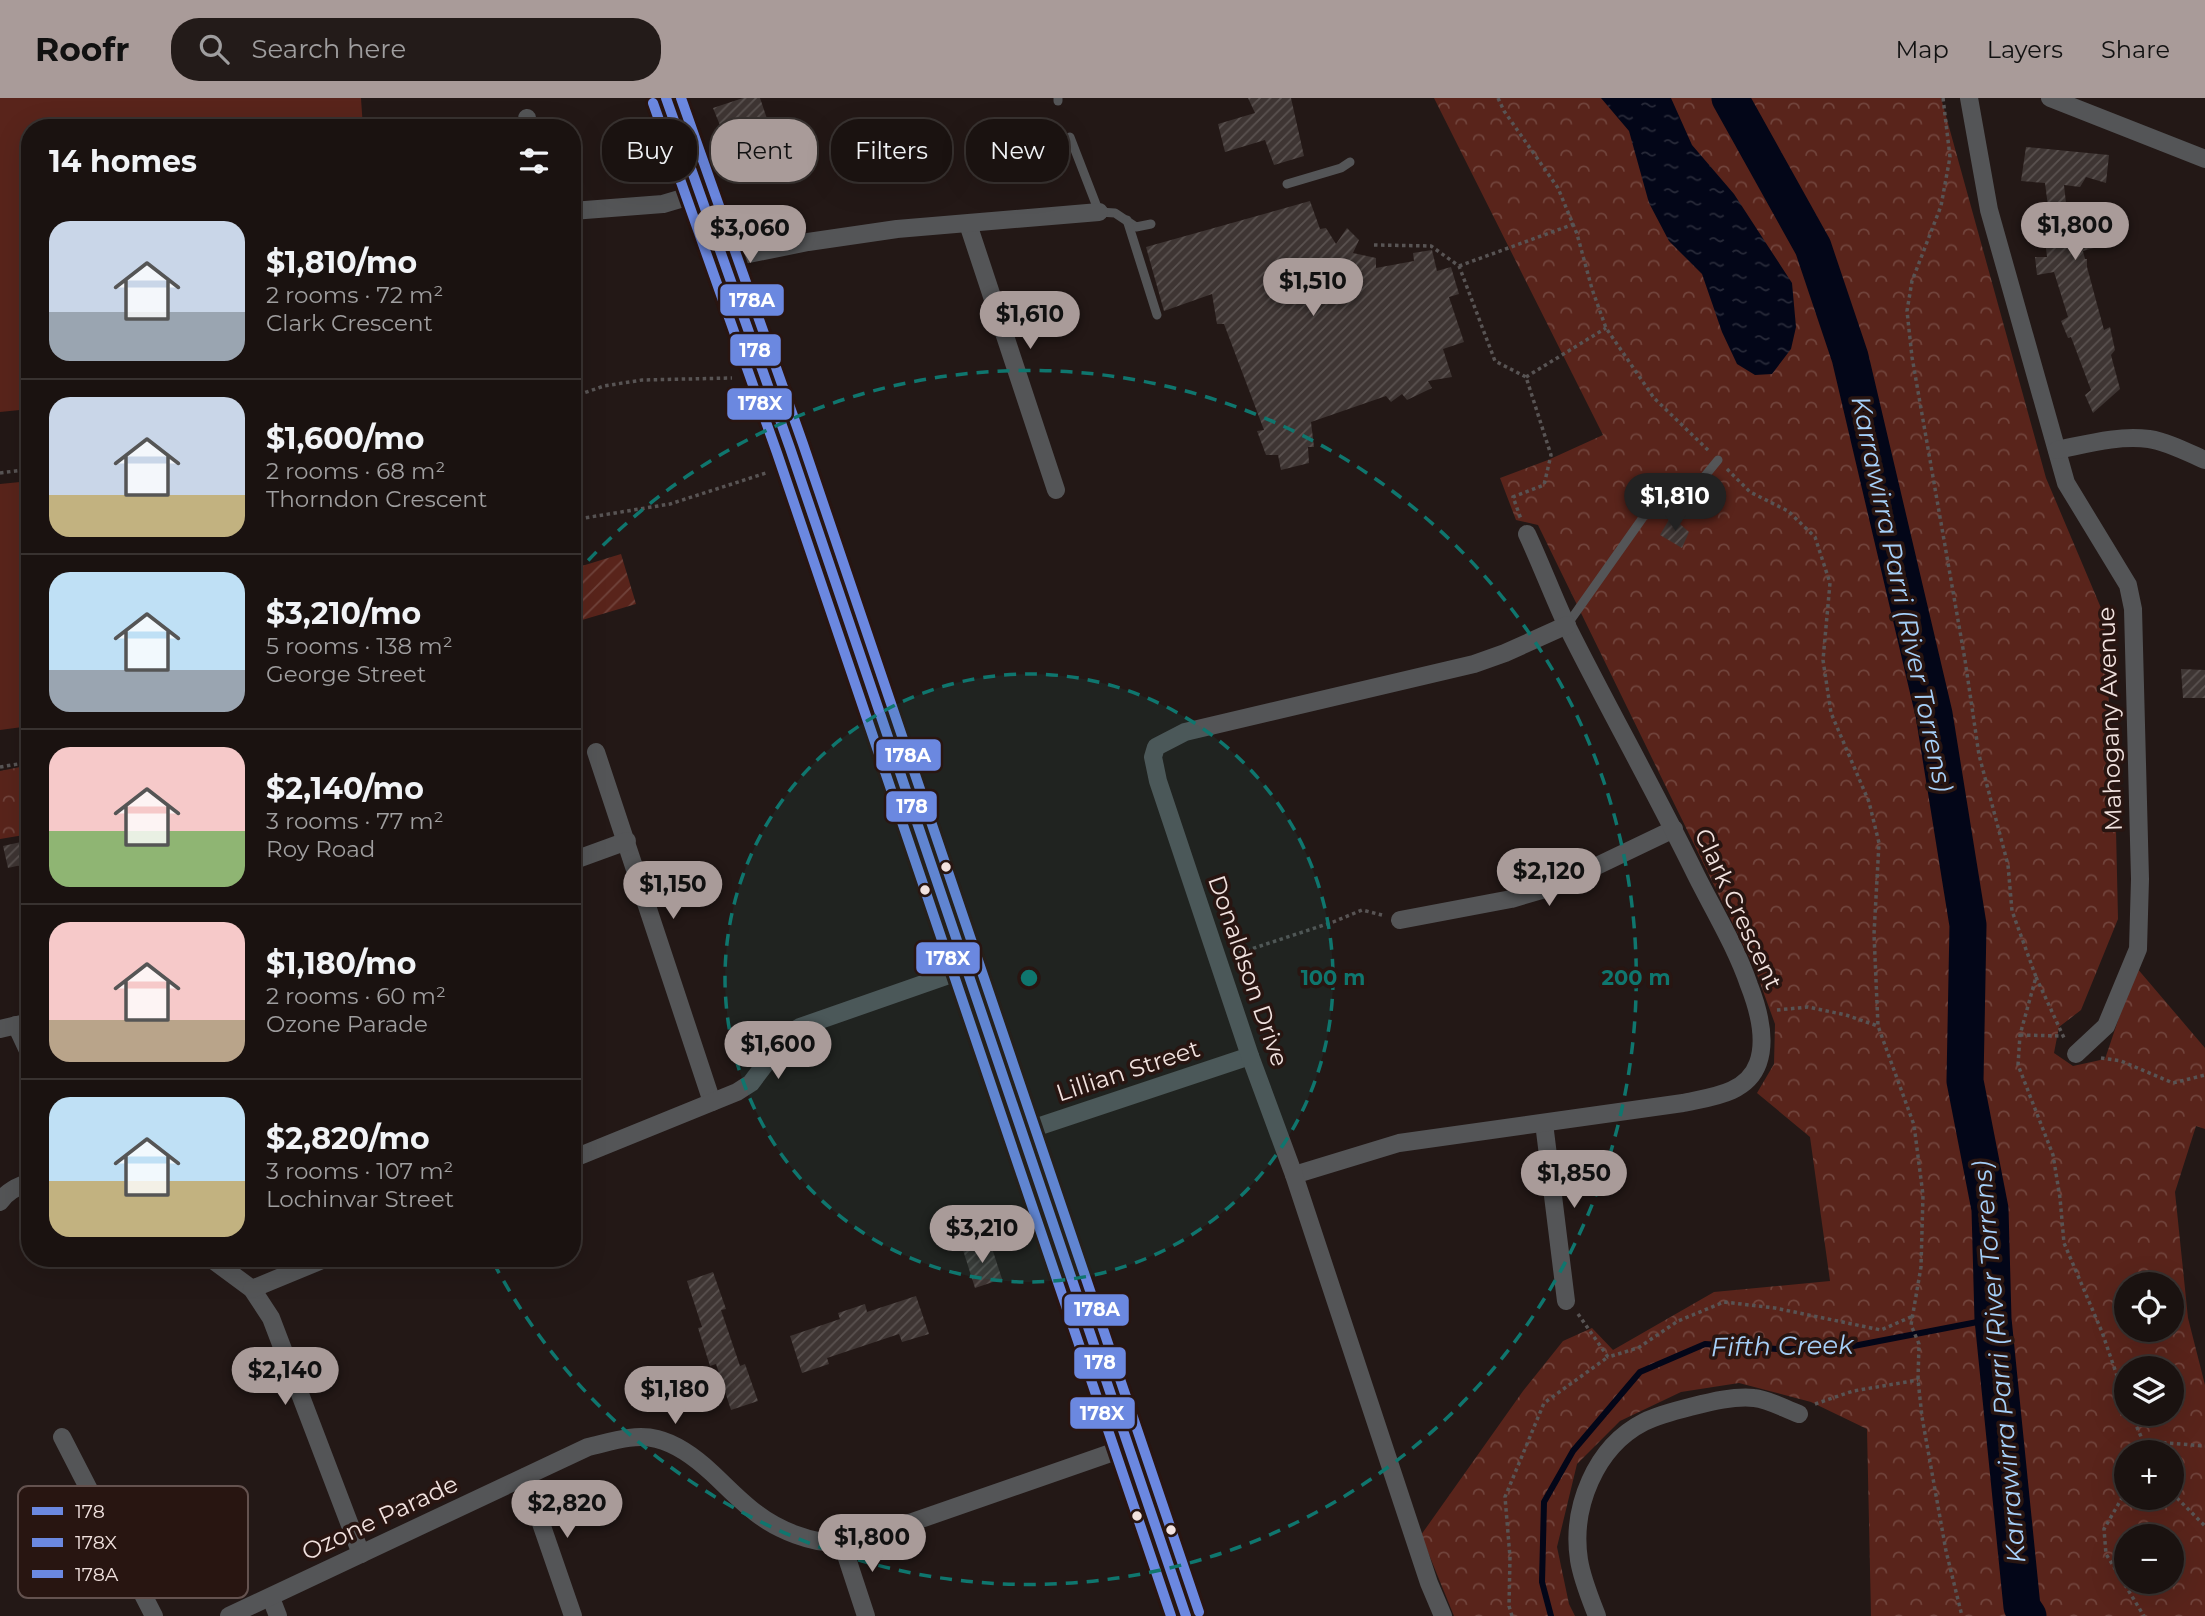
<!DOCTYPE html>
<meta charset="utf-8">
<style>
body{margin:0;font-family:Montserrat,sans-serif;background:#231b19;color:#f1f3f6;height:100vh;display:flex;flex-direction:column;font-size:26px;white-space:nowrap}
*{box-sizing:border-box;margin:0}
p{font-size:23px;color:#9f9e9f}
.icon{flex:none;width:38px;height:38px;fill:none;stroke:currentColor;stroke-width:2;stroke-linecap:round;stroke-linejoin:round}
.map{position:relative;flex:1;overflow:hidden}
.drawer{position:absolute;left:21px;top:21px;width:560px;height:1148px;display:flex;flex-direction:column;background:#1a1210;border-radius:28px;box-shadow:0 7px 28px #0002,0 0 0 2px #383230}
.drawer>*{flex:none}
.guide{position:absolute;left:602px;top:21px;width:665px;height:63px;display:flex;gap:14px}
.buttons{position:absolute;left:2114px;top:1174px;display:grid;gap:14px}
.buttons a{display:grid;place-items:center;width:70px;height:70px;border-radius:50%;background:#1a1210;box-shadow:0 7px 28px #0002,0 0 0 2px #383230;font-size:35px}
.price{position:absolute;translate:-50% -60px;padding:0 16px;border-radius:24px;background:#a99b99;color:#111;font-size:23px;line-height:46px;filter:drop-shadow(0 2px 4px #0008)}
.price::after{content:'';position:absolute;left:50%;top:42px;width:21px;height:16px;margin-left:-10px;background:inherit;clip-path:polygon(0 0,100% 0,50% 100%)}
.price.on{background:#222;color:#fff}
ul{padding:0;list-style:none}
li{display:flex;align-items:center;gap:21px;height:175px;padding:0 28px}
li+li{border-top:2px solid #383230}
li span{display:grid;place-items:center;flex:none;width:196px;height:140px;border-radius:21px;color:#555}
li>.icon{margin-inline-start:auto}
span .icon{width:84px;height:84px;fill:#fffc;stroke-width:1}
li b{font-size:30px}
h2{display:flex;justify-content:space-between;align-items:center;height:84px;padding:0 28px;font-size:30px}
.chip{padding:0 24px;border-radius:28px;background:#1a1210;box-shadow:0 7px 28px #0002,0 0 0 2px #383230;font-size:24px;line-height:63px}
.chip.on{background:#a99b99;color:#111}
header{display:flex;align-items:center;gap:42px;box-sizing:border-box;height:98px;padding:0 35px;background:#a99b99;color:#111}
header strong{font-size:33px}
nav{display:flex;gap:38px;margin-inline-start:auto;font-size:24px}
.search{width:490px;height:63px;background:#231b19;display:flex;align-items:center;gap:18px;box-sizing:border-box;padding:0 24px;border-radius:28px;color:#9f9e9f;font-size:26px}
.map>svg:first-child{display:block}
.forest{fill:url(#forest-crowns);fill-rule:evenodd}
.garden{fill:url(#garden-furrows)}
.pitch{fill:#59241b}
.water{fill:url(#water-ripples)}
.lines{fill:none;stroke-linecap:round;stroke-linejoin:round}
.stream{stroke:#030618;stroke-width:6}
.river{stroke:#030618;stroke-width:37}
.building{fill:url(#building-hatch)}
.path{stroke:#585454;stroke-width:3.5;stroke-dasharray:3.5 3.5;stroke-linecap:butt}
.lane{stroke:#545557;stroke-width:9}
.street{stroke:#545557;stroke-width:18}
.secondary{stroke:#585859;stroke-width:24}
.bus-1-casing{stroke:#281511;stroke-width:16}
.bus-2-casing{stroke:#281511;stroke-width:16}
.bus-3-casing{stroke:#281511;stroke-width:16}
.bus-1{stroke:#6b88e0;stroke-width:10}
.bus-2{stroke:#6b88e0;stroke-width:10}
.bus-3{stroke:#6b88e0;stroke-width:10}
.ring{fill:none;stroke:#0f766e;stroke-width:3.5;stroke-dasharray:12 9}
.bus-dot{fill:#f1e2df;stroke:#281511;stroke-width:2.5}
.labels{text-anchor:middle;stroke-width:7;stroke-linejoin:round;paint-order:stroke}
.street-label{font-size:24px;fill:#f1e2df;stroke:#281511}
.water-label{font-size:26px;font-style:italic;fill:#a6d0f9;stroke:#281511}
.key{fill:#281511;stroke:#64524f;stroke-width:2}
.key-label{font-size:19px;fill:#f1e2df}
.centre{fill:#0f766e;stroke:#281511;stroke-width:3.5}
.ring-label{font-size:21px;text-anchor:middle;font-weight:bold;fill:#0f766e;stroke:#281511;stroke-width:7;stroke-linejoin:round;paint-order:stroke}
.line-badge{stroke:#281511;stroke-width:2.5}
.badge-label{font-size:19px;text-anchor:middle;font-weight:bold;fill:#fff}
</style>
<header>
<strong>Roofr</strong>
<div class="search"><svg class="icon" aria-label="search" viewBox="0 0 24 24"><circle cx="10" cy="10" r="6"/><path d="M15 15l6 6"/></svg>Search here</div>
<nav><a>Map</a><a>Layers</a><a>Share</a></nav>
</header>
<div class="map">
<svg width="2205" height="1518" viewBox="0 0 2205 1518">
<defs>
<pattern id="forest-crowns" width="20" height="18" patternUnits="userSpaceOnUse" patternTransform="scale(1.75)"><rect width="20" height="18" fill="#59241b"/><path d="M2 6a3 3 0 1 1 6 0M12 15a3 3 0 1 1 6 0" fill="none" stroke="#71443c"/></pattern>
<pattern id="garden-furrows" width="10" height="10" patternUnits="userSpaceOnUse" patternTransform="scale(1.75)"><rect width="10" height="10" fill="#59241b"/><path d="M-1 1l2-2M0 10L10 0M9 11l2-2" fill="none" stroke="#71443c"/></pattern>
<pattern id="water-ripples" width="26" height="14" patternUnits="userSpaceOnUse" patternTransform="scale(1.75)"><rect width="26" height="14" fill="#030618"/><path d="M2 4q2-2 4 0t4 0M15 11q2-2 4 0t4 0" fill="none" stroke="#282a39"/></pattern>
<pattern id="building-hatch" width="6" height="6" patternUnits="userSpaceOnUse" patternTransform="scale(1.75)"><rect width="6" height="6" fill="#3e3533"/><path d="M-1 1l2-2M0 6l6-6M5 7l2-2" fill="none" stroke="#5a5250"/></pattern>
</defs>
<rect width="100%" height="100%" fill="#231816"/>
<g class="forest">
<path d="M1434 0H1941L2046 380 2104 517 2116 732 2118 821 2081 912 2059 929 2054 955 2073 968 2105 961 2136 869 2205 950V1031L2196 1028 2175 1094 2188 1220 2205 1287V1518H1871L1867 1331 1811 1304 1739 1285 1681 1294 1620 1323 1577 1366 1557 1449 1569 1506 1575 1518H1454L1421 1437 1523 1293 1563 1243 1592 1230 1613 1252 1714 1194 1830 1183 1810 1039 1757 995 1774 966 1775 926 1755 871 1538 427 1516 422 1500 380 1548 362 1603 337ZM2126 1186H2172V1232H2126ZM2126 1270H2172V1316H2126ZM2126 1354H2172V1400H2126ZM2126 1438H2172V1484H2126Z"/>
<polygon points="30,667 30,736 0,741 0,673"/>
</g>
<polygon class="garden" points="621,456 636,506 572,525 572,471"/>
<g class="pitch">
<polygon points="0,0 361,0 363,30 30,30 30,311 0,314"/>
<polygon points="30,383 30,628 0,632 0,386"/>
</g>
<polygon class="water" points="1601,0 1671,0 1692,47 1734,96 1792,185 1796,229 1791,251 1772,276 1755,277 1737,266 1722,234 1702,176 1669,143 1649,105 1629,33"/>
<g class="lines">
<polyline class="stream" points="1551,1518 1542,1484 1544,1404 1573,1353 1640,1274 1705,1246 1777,1251 1838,1251 1993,1221"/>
<polyline class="river" points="1730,0 1813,149 1850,259 1934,616 1968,827 1965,983 1990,1111 1993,1221 2022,1509 2028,1518"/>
</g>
<g class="building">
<polygon points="743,0 760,0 776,47 730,52 713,10"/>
<polygon points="1248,0 1291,0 1304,58 1274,67 1265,42 1225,54 1218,26 1255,15"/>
<polygon points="2026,49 2109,57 2106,85 2086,79 2080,89 2064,87 2068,123 2095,123 2094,150 2083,153 2085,161 2087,161 2087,169 2104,232 2110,229 2115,252 2111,257 2120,291 2093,315 2085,297 2091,292 2071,239 2068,240 2061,223 2068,219 2054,174 2037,177 2035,159 2047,159 2043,124 2050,124 2045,85 2021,83"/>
<polygon points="1310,103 1320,131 1326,130 1336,146 1347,130 1359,142 1353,155 1376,160 1376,170 1414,163 1413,155 1432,152 1437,173 1451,169 1459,196 1449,199 1464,244 1443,251 1452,279 1428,283 1432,290 1407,302 1402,296 1391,304 1386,298 1311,324 1314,349 1308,349 1309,365 1281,372 1278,357 1266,357 1257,333 1264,332 1224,226 1217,226 1212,196 1164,213 1146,149"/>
<polygon points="1671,418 1689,434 1682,450 1660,437"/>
<polygon points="2181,571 2205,572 2205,600 2183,600"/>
<polygon points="30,742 30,765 8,770 3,748"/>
<polygon points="990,1144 1002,1181 975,1190 963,1152"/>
<polygon points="713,1174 726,1211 721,1212 740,1268 745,1266 758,1303 731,1312 716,1266 710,1268 698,1230 702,1229 687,1183"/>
<polygon points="916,1198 929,1236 902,1244 899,1236 827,1260 829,1266 802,1275 790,1238 840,1221 838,1215 865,1206 867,1214"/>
</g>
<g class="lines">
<g class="path">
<polyline points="1498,0 1504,13 1558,90 1577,136 1592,191 1606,230 1654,300 1709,353"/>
<polyline points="1943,0 1950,59 1941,108 1912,183 1907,213 1912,259 1965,562 1979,657 2008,767 2012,813 2036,879 2020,937 2018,967 2053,1057 2060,1100 2064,1145 2102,1234 2126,1304"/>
<polyline points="1374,147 1431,148 1459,168 1495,263 1526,279 1551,357 1544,387 1513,399 1521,421"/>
<polyline points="1459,168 1574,126"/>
<polyline points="1526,279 1606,230"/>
<polyline points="572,299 604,288 642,282 732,280"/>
<polyline points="1727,371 1750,394 1788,413 1815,439 1830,485 1823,562 1831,615 1869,704 1879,745 1874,836 1878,928 1914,1027 1923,1097 1921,1169 1911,1227 1919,1246 1918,1282 1922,1319 1946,1453 1962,1518"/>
<polyline points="0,375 30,371"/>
<polyline points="572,422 670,406 766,375"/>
<polyline points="0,669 30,664"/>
<polyline points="1233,857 1333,824 1362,812 1382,817"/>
<polyline points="2036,879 2065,942"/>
<polyline points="1777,912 1808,909 1846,917 1878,928"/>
<polyline points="2020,937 2062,938"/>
<polyline points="2101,960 2121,963 2173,985 2205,977"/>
<polyline points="1578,1216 1608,1259 1638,1250 1678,1223 1724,1204 1775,1210 1881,1232 1913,1218"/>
<polyline points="1815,1306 1853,1293 1918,1282"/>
<polyline points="2131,1316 2148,1354"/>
<polyline points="2142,1343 2205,1348"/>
<polyline points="2126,1393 2104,1431 2106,1456 2144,1518"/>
<polyline points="2172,1395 2205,1428"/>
<polyline points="1512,1518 1509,1508 1510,1459 1505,1399 1544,1305 1608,1259"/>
</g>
<g class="lane">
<polyline points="1058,0 1058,3"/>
<polyline points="1070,39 1099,114 1115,115 1136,129 1151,126"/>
<polyline points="1287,86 1341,70 1350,64"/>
<polyline points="1127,122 1157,217"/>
<polyline points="1567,527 1644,418 1690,396 1718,362"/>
</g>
<g class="street">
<polyline points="1969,0 1989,112 2066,385 2128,487 2133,511 2140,781 2138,851 2106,928 2076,956"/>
<polyline points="2050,0 2205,61"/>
<polyline points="527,20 528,30"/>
<polyline points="572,113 663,106 700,95"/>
<polyline points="968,126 1056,392"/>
<polyline points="724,161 808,144 897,131 1099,114"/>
<path d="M2057 352C2087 346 2118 337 2149 341 2168 344 2187 354 2205 362"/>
<polyline points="596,654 712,1004"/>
<polyline points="572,763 627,743"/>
<polyline points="1400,822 1511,801 1555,788 1674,731"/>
<polyline points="16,927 30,957"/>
<polyline points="0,931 30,924"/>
<polyline points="1544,1025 1566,1203"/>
<polyline points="1022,1034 1250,958"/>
<polyline points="572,1061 737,994 751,985 788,936 800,929 966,871"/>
<path d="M1294 1077 1399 1045 1683 1005C1711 999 1747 996 1758 965 1767 940 1758 910 1749 887 1736 849 1714 813 1696 777 1655 693 1609 612 1567 528 1553 498 1541 466 1527 436"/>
<path d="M0 1104C7 1093 18 1088 30 1084"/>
<polyline points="210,1160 252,1191 271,1220 361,1456"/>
<polyline points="252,1191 327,1160"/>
<polyline points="62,1339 154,1518"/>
<polyline points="525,1379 573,1518"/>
<polyline points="842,1445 866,1518"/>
<polyline points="271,1500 278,1518"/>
<path d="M229 1518 588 1349C610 1344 635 1335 657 1341 677 1346 697 1361 712 1375 726 1388 740 1403 756 1415 778 1432 812 1446 841 1445 851 1445 862 1441 872 1438L1128 1349"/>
<polyline points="1443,1518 1429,1485 1294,1077 1250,958 1158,683 1153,659 1156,649 1185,634 1474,566 1505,555 1567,527"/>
<path d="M1597 1518C1590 1500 1582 1481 1579 1462 1571 1410 1595 1349 1644 1324 1658 1317 1674 1313 1690 1309 1710 1304 1733 1298 1754 1300 1768 1301 1785 1311 1799 1316"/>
</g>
<polyline class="secondary" points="666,0 790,350 1186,1518"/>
<g class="bus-1-casing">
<polyline id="bus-1" points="666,0 790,350 1186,1518"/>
</g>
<g class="bus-2-casing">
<polyline id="bus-2" points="653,5 777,355 1171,1518"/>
</g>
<g class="bus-3-casing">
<polyline id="bus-3" points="681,0 803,346 1199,1514"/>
</g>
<use href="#bus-1" class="bus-1"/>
<use href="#bus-2" class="bus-2"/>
<use href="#bus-3" class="bus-3"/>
</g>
<circle cx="1029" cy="880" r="304" fill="#0f766e" fill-opacity=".12"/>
<g class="ring">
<circle cx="1029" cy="880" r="304"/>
<path d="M574 478A607 607 0 1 1 491 1160"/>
</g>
<g class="bus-dot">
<circle cx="946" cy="769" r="6"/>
<circle cx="925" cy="792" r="6"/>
<circle cx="1137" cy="1418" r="6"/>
<circle cx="1171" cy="1432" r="6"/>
</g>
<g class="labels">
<g class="street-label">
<text transform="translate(2110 621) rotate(-92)" y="8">Mahogany Avenue</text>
<text transform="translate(1738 811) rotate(65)" y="8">Clark Crescent</text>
<text transform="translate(1248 873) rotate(71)" y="8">Donaldson Drive</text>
<text transform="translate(1128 973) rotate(-18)" y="8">Lillian Street</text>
<text transform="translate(380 1420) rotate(-25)" y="8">Ozone Parade</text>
</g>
<g class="water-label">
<text transform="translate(1902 496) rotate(78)" y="9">Karrawirra Parri (River Torrens)</text>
<text transform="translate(1782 1248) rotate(-1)" y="9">Fifth Creek</text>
<text transform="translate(1999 1264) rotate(-95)" y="9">Karrawirra Parri (River Torrens)</text>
</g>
</g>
<rect x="18" y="1388" width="230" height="112" rx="10" class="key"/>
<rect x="32" y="1409" width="31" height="8" fill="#6b88e0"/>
<rect x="32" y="1440" width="31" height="9" fill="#6b88e0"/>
<rect x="32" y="1472" width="31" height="8" fill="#6b88e0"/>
<g class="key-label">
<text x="75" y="1420">178</text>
<text x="75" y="1451">178X</text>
<text x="75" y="1483">178A</text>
</g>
<circle cx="1029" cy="880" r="10" class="centre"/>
<g class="ring-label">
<text x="1333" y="887">100 m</text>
<text x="1636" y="887">200 m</text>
</g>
<g class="line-badge">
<rect x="719" y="185" width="66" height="34" rx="7" fill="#6b88e0"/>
<rect x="729" y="235" width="53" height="34" rx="7" fill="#6b88e0"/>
<rect x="726" y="289" width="67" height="34" rx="7" fill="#6b88e0"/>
<rect x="875" y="640" width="67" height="34" rx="7" fill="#6b88e0"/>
<rect x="885" y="692" width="53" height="33" rx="7" fill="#6b88e0"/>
<rect x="915" y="843" width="66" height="34" rx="7" fill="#6b88e0"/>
<rect x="1063" y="1195" width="67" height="34" rx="7" fill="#6b88e0"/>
<rect x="1073" y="1248" width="54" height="34" rx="7" fill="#6b88e0"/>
<rect x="1069" y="1298" width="67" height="34" rx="7" fill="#6b88e0"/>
</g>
<g class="badge-label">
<text x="752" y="209">178A</text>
<text x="755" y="259">178</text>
<text x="760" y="312">178X</text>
<text x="908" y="664">178A</text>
<text x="912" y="715">178</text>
<text x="948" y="867">178X</text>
<text x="1097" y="1218">178A</text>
<text x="1100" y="1271">178</text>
<text x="1102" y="1322">178X</text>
</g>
</svg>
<div class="buttons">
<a><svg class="icon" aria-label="locate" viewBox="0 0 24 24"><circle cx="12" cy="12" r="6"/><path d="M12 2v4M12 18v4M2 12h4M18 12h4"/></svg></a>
<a><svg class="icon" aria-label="layers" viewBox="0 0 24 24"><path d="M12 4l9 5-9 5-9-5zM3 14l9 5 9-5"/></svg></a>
<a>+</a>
<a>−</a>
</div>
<b class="price" style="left:2075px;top:164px">$1,800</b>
<b class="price" style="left:750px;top:167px">$3,060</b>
<b class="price" style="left:1313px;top:220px">$1,510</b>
<b class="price" style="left:1030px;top:253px">$1,610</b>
<b class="price on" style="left:1675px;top:435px">$1,810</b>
<b class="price" style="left:1549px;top:810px">$2,120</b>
<b class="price" style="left:673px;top:823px">$1,150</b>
<b class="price" style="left:778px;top:983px">$1,600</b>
<b class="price" style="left:1574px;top:1112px">$1,850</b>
<b class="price" style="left:982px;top:1167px">$3,210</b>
<b class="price" style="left:285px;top:1309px">$2,140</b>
<b class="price" style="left:675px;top:1328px">$1,180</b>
<b class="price" style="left:567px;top:1442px">$2,820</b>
<b class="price" style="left:872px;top:1476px">$1,800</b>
<div class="guide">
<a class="chip">Buy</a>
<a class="chip on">Rent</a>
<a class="chip">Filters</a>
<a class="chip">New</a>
</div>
<section class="drawer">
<h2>14 homes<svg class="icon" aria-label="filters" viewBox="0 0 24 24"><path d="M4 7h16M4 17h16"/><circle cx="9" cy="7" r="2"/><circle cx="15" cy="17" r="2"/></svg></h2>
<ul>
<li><span style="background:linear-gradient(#c9d6e8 65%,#9aa5b1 0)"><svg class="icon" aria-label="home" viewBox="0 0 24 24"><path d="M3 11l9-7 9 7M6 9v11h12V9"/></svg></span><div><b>$1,810/mo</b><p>2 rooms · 72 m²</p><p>Clark Crescent</p></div></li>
<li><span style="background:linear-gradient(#c9d6e8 70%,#c2b280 0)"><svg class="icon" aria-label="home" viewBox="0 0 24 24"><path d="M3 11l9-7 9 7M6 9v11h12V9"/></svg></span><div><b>$1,600/mo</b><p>2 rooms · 68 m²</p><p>Thorndon Crescent</p></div></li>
<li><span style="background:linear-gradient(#bfe0f5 70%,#9aa5b1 0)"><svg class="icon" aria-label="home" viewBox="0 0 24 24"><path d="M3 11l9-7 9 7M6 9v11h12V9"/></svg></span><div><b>$3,210/mo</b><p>5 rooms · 138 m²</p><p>George Street</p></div></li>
<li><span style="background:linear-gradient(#f6c9c9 60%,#8fb573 0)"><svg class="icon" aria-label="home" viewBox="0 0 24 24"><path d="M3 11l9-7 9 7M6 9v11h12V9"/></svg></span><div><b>$2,140/mo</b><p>3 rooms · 77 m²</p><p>Roy Road</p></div></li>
<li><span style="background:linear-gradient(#f6c9c9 70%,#b9a48a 0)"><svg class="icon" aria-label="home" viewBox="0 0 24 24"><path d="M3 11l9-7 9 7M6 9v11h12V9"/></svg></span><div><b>$1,180/mo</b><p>2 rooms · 60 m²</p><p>Ozone Parade</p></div></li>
<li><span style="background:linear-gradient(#bfe0f5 60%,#c2b280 0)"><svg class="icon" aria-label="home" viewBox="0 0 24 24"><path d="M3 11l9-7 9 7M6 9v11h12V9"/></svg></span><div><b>$2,820/mo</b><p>3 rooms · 107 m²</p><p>Lochinvar Street</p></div></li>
</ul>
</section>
</div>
